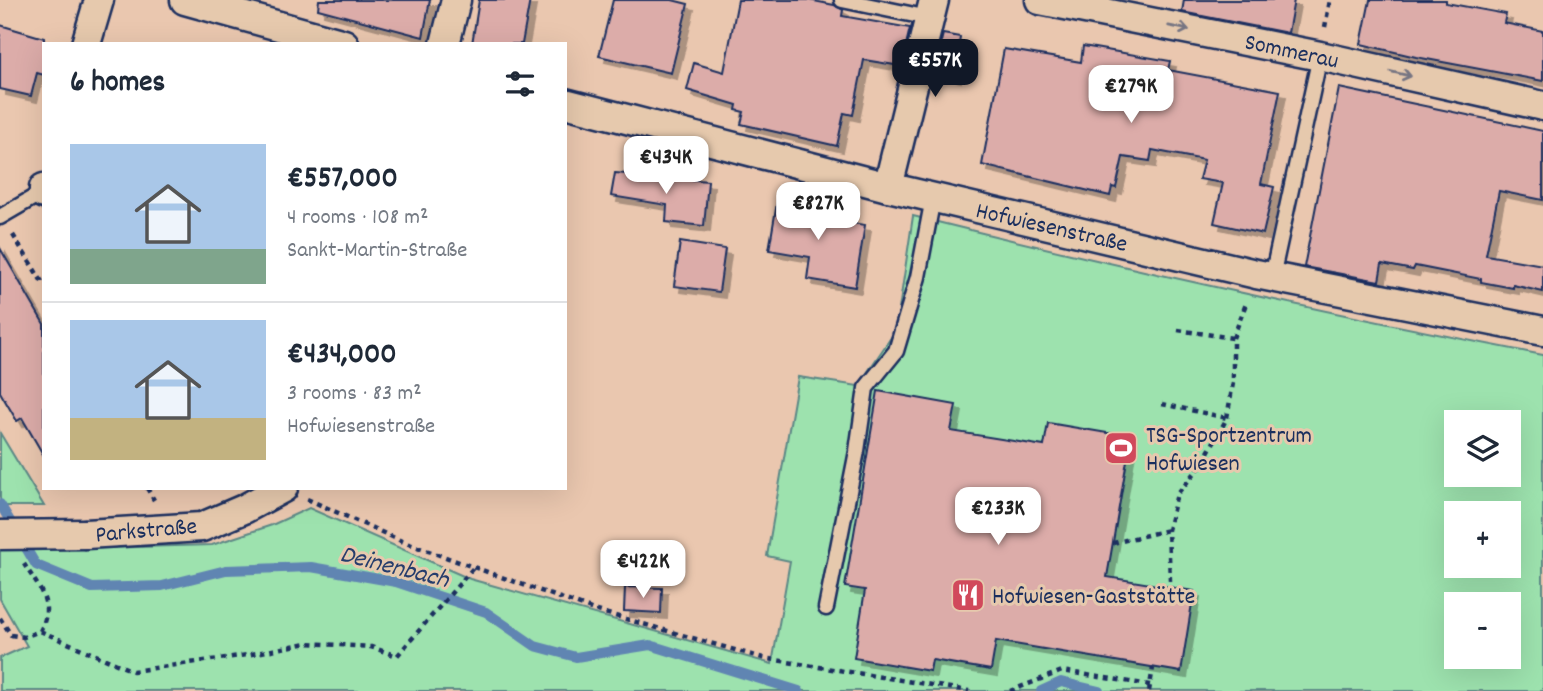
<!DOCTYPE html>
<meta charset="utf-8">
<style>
body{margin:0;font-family:Dekko,sans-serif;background:#f6f6f7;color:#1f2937;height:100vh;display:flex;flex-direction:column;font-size:26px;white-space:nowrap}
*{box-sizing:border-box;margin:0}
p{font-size:23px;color:#747a83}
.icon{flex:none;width:38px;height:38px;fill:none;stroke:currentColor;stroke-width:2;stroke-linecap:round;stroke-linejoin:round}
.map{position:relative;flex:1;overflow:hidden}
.panel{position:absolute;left:42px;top:42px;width:525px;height:448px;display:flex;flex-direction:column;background:#fff;border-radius:0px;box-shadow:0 7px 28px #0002}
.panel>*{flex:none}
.controls{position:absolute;left:1444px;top:410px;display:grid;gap:14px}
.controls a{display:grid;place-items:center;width:77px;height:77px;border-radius:0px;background:#fff;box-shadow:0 7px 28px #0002;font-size:35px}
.price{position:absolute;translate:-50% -60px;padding:0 16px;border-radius:14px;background:#fff;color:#222;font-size:23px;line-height:46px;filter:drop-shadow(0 2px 4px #0008)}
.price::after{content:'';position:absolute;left:50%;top:42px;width:21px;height:16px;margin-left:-10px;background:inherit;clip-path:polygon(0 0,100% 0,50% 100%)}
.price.active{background:#111827;color:#fff}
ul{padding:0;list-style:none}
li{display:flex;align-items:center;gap:21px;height:175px;padding:0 28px}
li+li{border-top:2px solid #e0e1e3}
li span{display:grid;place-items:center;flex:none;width:196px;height:140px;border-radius:0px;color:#555}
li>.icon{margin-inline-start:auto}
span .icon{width:84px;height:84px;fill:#fffc;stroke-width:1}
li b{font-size:30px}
h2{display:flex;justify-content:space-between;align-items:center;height:84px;padding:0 28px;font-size:30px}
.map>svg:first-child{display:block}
.green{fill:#9de2ae;stroke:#5c8886;stroke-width:2;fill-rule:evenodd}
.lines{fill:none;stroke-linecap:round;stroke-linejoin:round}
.stream{stroke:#6085b2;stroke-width:10}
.building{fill:#dcaca9;stroke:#1b2f5e;stroke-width:2;filter:url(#shadow)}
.service-casing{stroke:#1b2f5e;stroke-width:19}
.minor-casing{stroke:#1b2f5e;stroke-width:33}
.path{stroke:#1b2f5e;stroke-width:4.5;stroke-dasharray:5 5;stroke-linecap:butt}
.service{stroke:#e6c9ad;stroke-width:14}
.minor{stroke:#e6c9ad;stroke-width:28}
.minor-bridge-casing{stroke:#1b2f5e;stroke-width:33;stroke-linecap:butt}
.minor-bridge{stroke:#e6c9ad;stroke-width:28}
.oneway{stroke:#767482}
.labels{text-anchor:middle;stroke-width:6;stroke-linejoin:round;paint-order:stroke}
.street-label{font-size:24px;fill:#1b2f5e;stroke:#e6c9ad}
.poi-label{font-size:24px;fill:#1b2f5e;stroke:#e6c9ad;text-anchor:start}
.water-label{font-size:26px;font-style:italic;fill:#263d6c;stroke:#e6c9ad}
</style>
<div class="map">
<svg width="1543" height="691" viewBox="0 0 1543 691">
<defs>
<filter id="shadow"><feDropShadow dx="6" dy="6" stdDeviation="0" flood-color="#0004"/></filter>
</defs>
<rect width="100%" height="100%" fill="#eac7af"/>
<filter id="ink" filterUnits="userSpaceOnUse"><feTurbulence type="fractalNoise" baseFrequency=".0143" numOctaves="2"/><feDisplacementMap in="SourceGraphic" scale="14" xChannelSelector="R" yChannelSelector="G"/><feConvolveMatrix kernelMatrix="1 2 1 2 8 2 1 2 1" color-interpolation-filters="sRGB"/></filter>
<g filter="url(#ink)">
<g class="green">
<path d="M913 216C1122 268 1332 314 1543 355V691H0V658L27 646 0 599V546L100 548 212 545 272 525 309 508 470 579 772 664 790 561 767 556 798 377 858 386 896 330ZM1456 422H1508V474H1456ZM1456 513H1508V565H1456ZM1456 604H1508V656H1456Z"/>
<polygon points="0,433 44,506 0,506"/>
</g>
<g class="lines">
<g class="stream">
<polyline points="0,504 36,565 92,588 162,586 226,570 311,567 396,582 486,612 535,646 576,657 650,645 799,691"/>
<polyline points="1041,691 1061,682 1099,691"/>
</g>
</g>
<g class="building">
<polygon points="319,0 430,0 423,37 318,9"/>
<polygon points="479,0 530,0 522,44 472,44"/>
<polygon points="613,0 672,0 688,4 671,73 599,56"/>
<polygon points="738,0 809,0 834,5 843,10 842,16 910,28 901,66 864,60 853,115 844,113 837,146 741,124 744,112 736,110 737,105 687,90 694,63 724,72"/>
<polygon points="1184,0 1294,0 1288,33 1182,12"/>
<polygon points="1370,0 1446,0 1446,3 1506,14 1504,23 1543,31 1543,81 1416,57 1361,44"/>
<polygon points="0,25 44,38 44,75 37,73 31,96 0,89"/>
<polygon points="943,34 960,37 955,76 933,72"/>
<polygon points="1083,46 1170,61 1168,70 1280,91 1261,184 1274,187 1263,234 1214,223 1223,183 1199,179 1204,160 1152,150 1150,161 1123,157 1116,188 1112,187 1110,196 982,165 1004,49 1081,62"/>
<polygon points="1339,88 1543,131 1543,200 1499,191 1486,255 1543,265 1543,292 1513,285 1513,288 1481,282 1481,279 1415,266 1413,270 1382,264 1379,281 1304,267"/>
<polygon points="615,173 708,181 704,226 666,222 667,205 611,196"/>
<polygon points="778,197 809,202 806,216 865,225 855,287 807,279 810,257 769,250"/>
<polygon points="680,242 725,249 719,292 674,286"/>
<polygon points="0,248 44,324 44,456 22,418 17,421 0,392"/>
<polygon points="878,391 956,405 951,431 1044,446 1048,423 1131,437 1107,577 1194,591 1181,672 996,641 991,670 932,660 930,671 854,658 865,590 845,587"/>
<polygon points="625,587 662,588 661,613 624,611"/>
</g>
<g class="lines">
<g class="service-casing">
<g id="service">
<polyline points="842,0 929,18"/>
<polyline points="0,217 43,192"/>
<polyline points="1272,277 1320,56"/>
<polyline points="826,608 857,451 866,388 896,351 918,277 933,198"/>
</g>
</g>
<g class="minor-casing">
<g id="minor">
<polyline points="185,0 344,44"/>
<polyline points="1040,0 1320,56 1543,106"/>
<polyline points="86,44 99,0"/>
<polyline points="445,44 456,0"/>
<polyline points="565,103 888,187 1256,274 1543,331"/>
<polyline points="888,187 934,0"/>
<polyline points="44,188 44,194"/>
<polyline points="86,534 202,527 244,509 283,488"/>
</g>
</g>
<g class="path">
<polyline points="1325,27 1330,0"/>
<polyline points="13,235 44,285"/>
<polyline points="1178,330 1233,338"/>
<polyline points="1162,404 1227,418"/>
<polyline points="147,488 154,500"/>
<polyline points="307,499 406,543 594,610 763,658 969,691"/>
<polyline points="1113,543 1168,530"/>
<polyline points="1170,581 1168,530 1177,494 1200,467 1227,418 1233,383 1233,338 1247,301"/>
<path d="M0 618 11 635 24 637 40 631C55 604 39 588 24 564"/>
<polyline points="40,631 133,671 247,655 307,643 371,647 397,656 473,568"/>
<polyline points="1010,691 1062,671 1150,685"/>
<polyline points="1149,691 1153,668"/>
</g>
<use href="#service" class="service"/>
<use href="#minor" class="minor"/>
<g class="minor-bridge-casing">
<polyline id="minor-bridge" points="0,535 86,534"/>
</g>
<use href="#minor-bridge" class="minor-bridge"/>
</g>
<defs><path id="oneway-shaft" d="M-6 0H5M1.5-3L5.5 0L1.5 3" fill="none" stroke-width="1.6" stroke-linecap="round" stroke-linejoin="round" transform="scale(1.75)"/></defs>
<g class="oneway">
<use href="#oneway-shaft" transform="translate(1179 28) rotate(11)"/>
<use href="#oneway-shaft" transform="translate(1401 74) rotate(13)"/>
</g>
</g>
<defs>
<g id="stadium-square" transform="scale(1.75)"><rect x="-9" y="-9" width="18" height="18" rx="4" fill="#d1495b" stroke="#e6c9ad"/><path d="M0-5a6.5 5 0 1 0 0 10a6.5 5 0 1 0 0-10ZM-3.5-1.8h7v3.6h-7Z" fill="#fff"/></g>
<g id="restaurant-square" transform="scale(1.75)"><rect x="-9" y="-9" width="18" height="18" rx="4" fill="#d1495b" stroke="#e6c9ad"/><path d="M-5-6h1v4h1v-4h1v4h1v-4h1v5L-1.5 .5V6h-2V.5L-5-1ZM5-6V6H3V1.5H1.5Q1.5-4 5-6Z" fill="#fff"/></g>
</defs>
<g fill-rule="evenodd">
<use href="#stadium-square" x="1121" y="448"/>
<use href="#restaurant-square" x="968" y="595"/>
</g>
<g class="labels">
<g class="street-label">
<text transform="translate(1292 50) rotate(12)" y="8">Sommerau</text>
<text transform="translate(1052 226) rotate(13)" y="8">Hofwiesenstraße</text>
<text transform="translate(146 529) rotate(-5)" y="8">Parkstraße</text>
</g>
<g class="poi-label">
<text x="1146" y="442">TSG-Sportzentrum<tspan x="1146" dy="28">Hofwiesen</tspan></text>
<text x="992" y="603">Hofwiesen-Gaststätte</text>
</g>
<g class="water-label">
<text transform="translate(395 565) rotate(14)" y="9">Deinenbach</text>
</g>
</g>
</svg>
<div class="controls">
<a><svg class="icon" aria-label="layers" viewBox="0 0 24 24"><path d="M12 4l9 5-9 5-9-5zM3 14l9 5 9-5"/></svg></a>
<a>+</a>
<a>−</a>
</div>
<b class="price active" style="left:935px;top:99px">€557K</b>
<b class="price" style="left:1131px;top:125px">€279K</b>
<b class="price" style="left:666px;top:196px">€434K</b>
<b class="price" style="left:818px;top:242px">€827K</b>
<b class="price" style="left:998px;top:547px">€233K</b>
<b class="price" style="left:643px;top:600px">€422K</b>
<section class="panel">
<h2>6 homes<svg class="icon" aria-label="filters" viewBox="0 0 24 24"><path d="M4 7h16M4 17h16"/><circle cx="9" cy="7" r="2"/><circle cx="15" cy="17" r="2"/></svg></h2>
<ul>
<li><span style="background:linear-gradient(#a9c7e8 75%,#7fa58c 0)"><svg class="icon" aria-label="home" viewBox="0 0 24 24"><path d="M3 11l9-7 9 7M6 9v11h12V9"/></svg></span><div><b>€557,000</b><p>4 rooms · 108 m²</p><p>Sankt-Martin-Straße</p></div></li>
<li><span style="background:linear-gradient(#a9c7e8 70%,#c2b280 0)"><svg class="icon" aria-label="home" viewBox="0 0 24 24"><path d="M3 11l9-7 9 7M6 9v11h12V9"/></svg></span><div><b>€434,000</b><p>3 rooms · 83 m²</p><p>Hofwiesenstraße</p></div></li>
</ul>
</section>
</div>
